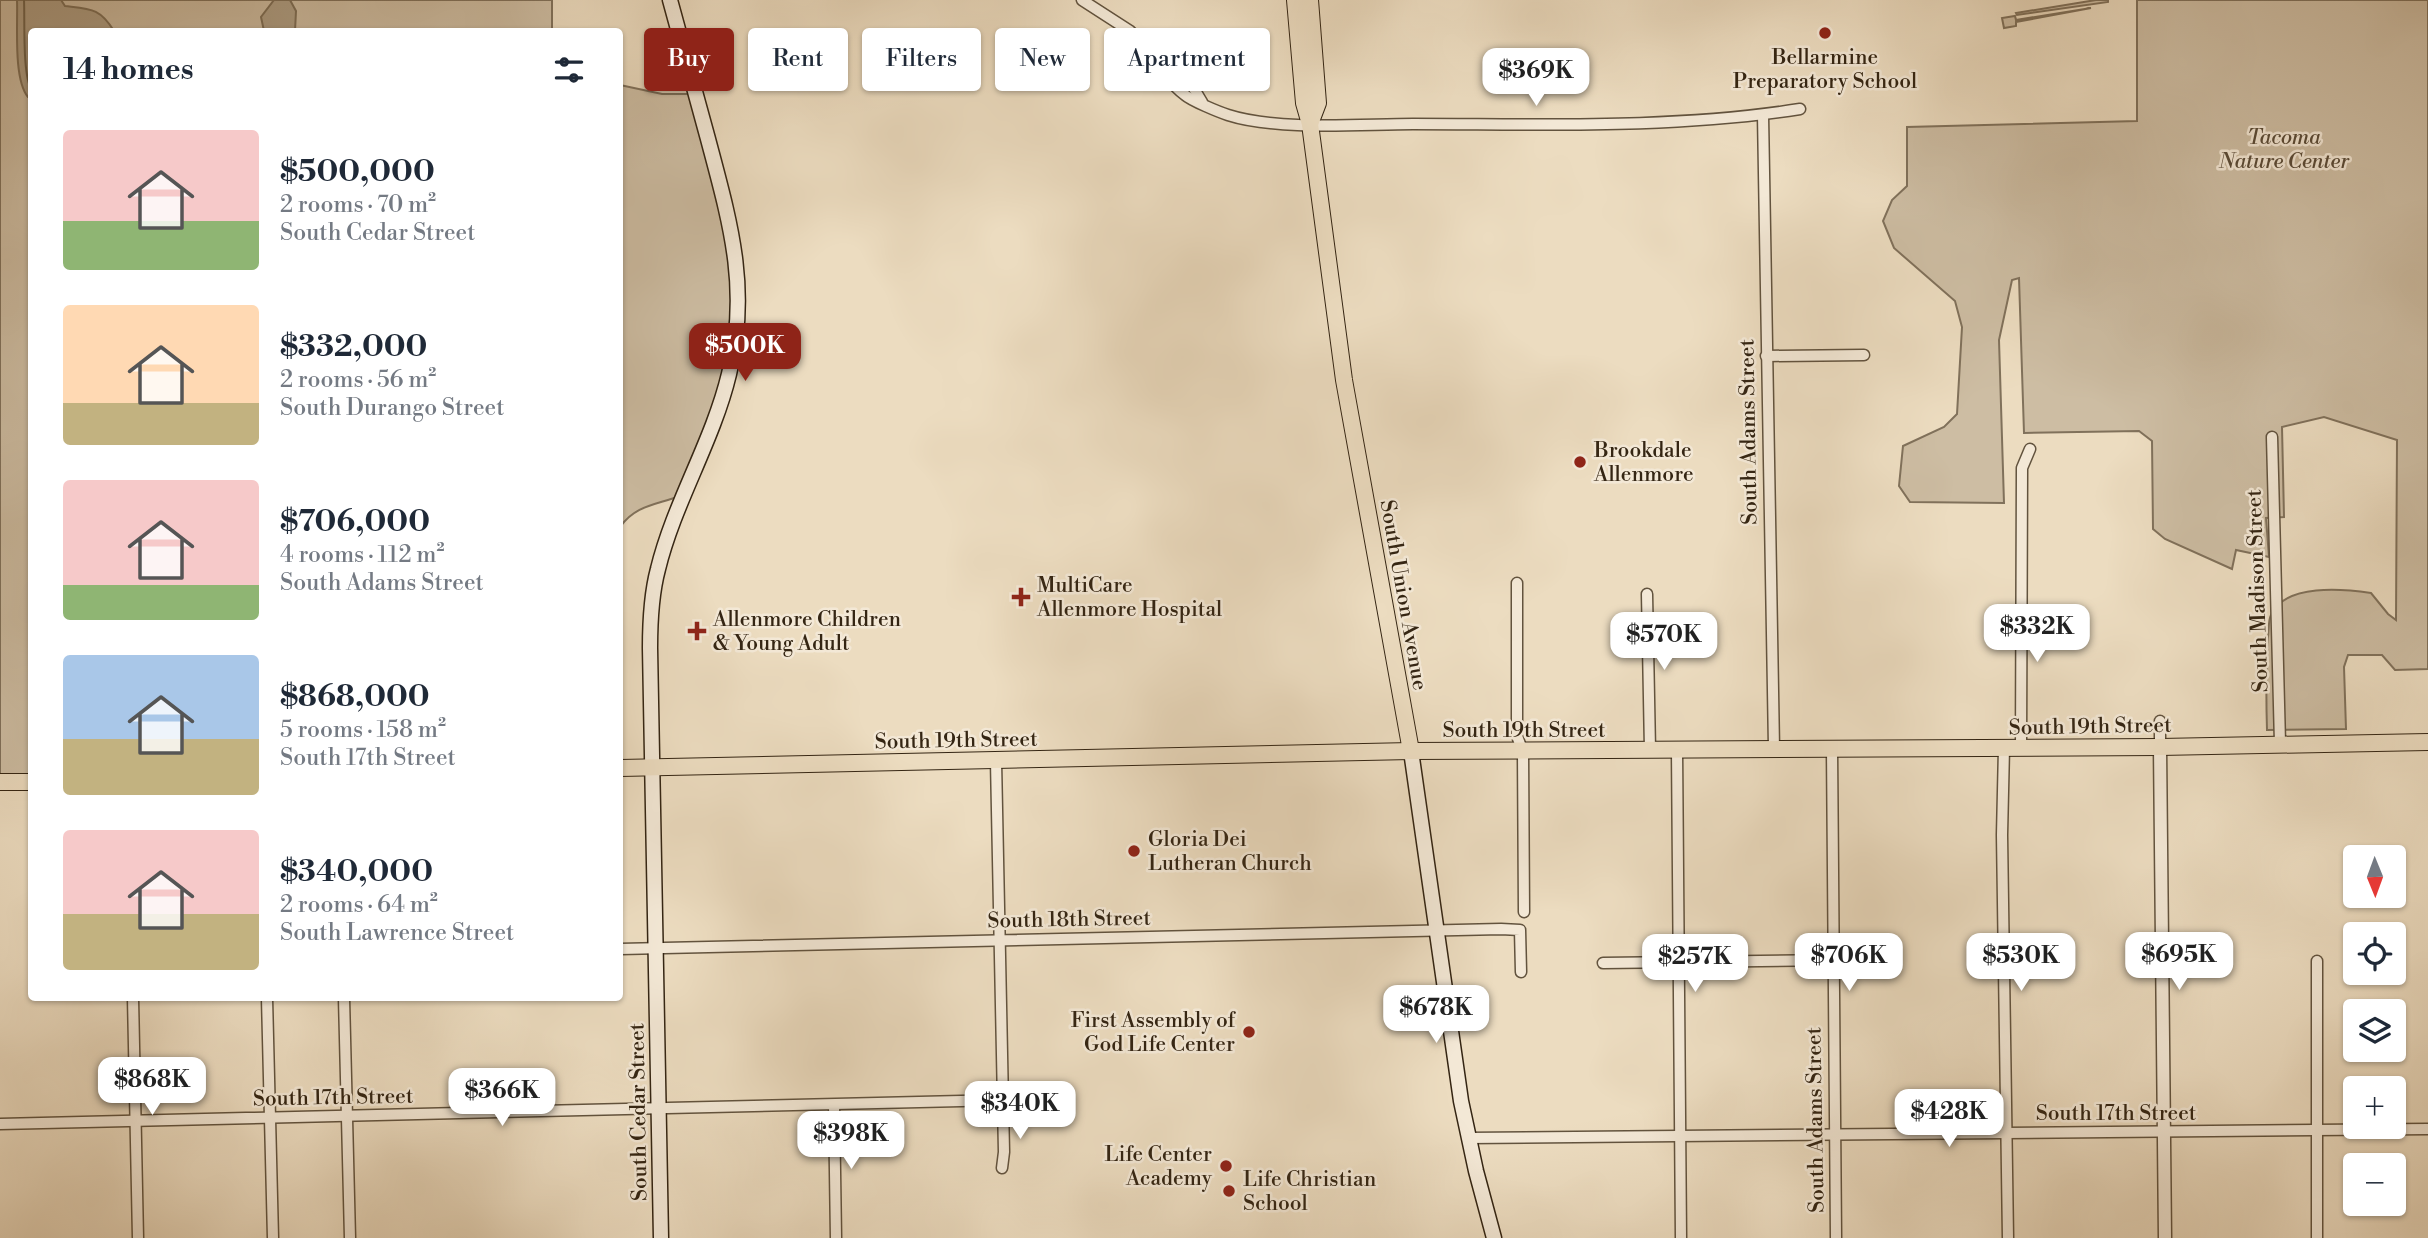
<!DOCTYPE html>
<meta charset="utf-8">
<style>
body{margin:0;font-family:"Libre Bodoni",serif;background:#f2f2f3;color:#1f2937;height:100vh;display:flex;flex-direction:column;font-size:26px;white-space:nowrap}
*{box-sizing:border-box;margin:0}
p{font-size:23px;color:#747a83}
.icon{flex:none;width:38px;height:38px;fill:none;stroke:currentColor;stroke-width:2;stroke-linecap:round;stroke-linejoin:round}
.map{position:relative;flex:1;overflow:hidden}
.drawer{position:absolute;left:28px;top:28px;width:595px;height:973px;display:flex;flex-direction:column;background:#fff;border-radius:7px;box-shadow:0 2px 5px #0004}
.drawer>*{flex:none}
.hud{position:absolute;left:644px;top:28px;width:665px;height:63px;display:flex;gap:14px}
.needle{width:46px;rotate:179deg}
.tools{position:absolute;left:2343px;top:845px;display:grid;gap:14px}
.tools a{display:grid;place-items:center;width:63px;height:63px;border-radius:7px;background:#fff;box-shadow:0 2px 5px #0004;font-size:35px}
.price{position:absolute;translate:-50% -60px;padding:0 16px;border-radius:14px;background:#fff;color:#222;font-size:23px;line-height:46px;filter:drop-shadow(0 2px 4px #0008)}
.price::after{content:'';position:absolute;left:50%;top:42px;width:21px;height:16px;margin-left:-10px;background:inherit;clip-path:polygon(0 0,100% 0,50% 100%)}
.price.on{background:#8f2418;color:#fff}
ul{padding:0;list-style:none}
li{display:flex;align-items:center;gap:21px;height:175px;padding:0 35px}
li span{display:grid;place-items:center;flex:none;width:196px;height:140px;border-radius:7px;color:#555}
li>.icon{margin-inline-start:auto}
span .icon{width:84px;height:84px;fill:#fffc;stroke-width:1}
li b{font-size:30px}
h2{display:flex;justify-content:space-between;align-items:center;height:84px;padding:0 35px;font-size:30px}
.pill{padding:0 24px;border-radius:7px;background:#fff;box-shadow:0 2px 5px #0004;font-size:24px;line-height:63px}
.pill.on{background:#8f2418;color:#fff}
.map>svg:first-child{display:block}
.green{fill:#cdbda3;stroke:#80715b;stroke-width:2}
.water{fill:#ad9e85;stroke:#7d6e57;stroke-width:2}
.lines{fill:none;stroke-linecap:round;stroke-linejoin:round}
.shore{stroke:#70624c;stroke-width:2}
.minor-casing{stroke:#62533e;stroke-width:13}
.tertiary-casing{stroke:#62533e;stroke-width:15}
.secondary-casing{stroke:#342513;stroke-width:17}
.primary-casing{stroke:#342513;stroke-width:18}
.minor{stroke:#f3e8d6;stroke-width:10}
.tertiary{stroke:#f3e8d6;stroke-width:12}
.secondary{stroke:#f3e8d6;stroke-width:14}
.primary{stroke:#ecdcc0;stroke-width:16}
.poi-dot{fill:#8f2418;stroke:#f3e8d6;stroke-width:2.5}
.labels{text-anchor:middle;stroke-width:5;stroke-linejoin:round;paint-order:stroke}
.poi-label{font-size:21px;fill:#342513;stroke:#f3e8d6;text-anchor:start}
.park-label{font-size:21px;font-style:italic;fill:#5a4b37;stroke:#f3e8d6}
.street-label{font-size:21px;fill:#342513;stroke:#f3e8d6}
</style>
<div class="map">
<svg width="2428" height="1238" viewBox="0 0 2428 1238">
<rect width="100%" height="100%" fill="#ecdcc0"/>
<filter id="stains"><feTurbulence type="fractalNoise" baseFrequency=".00286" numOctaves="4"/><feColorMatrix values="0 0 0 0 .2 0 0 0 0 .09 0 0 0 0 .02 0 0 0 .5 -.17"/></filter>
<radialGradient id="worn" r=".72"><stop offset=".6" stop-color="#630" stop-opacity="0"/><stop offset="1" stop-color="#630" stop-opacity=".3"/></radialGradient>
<g class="green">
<polygon points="0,0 552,0 552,31 32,32 31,782 0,782"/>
<polygon points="2096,0 2108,0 2108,2 2017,15 2016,13"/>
<path d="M2137 0H2428V669L2395 670 2382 655H2348L2344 667 2346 729 2267 730C2266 698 2266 668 2268 637 2269 631 2268 621 2271 615 2285 583 2344 589 2371 593L2388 614 2396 620 2397 440 2324 417 2282 427 2284 517 2266 518 2269 557 2236 550 2232 569 2165 539 2153 529 2152 441 2139 431 2024 433 2019 278 2012 280 1999 340 2004 503 1910 502 1899 486 1903 446 1944 427 1957 414 1962 327 1955 301 1894 248 1883 221 1892 200 1907 186V127L2137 121Z"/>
<polygon points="2091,8 2016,22 2016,26 2004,28 2002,18 2015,16 2016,20"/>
<path d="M620 85 662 94H696L733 233 729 375 677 497C654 505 635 506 620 527Z"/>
</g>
<g class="water">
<path d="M17 0H61L65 6C91 9 100 8 114 31L32 32 31 97H28C13 79 18 24 17 0Z"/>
<polygon points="274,0 290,0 296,11 295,31 264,31 261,17"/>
</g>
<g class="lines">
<path class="shore" d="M24 0C25 19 22 77 32 90"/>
<g class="minor-casing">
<g id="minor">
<polyline points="1082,0 1130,31 1151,51 1165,59 1193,87 1202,102"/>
<path d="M1151 51 1152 59 1156 65C1165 75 1174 87 1185 95 1192 101 1219 112 1228 115 1278 131 1360 124 1413 124 1542 124 1673 129 1800 109"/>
<polyline points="1763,115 1774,748"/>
<polyline points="1766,356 1864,355"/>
<polyline points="2272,437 2280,743"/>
<polyline points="1517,583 1517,736 1523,752 1524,912"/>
<polyline points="1647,594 1650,750"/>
<polyline points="2160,721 2160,747"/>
<polyline points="2004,748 2002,835 2008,1238"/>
<polyline points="2021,748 2022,468 2030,449"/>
<polyline points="1832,749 1836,1238"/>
<polyline points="1677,750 1681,1238"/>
<polyline points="996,761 1004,1152 1002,1168"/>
<polyline points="620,949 1501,929 1520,930 1521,972"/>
<polyline points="1603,963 1833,960"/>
<polyline points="133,998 138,1238"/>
<polyline points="267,998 273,1238"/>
<polyline points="344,998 350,1238"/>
<polyline points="834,1105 836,1238"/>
<polyline points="0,1124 1003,1100"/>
<polyline points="1468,1138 2428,1129"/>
<polyline points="2317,1238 2317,961"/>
</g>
</g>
<g class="tertiary-casing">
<polyline id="tertiary" points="2160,747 2165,1238"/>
</g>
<g class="secondary-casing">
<g id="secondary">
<polyline points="1411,751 1461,1101 1476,1171 1494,1238"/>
<path d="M661 1238 650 648C650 622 651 595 658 569 674 503 713 441 729 374 750 288 730 222 708 139 695 93 683 46 670 0"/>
</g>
</g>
<g class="primary-casing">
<g id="primary">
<polyline points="1295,0 1304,103 1310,124 1344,380 1411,751"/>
<polyline points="1310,124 1318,103 1310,0"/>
<polyline points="620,768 1411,751 2160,747 2428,742"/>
<polyline points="0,782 32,782"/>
</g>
</g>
<use href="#minor" class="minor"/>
<use href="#tertiary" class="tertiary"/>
<use href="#secondary" class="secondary"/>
<use href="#primary" class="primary"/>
</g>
<g class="poi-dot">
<circle cx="1825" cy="33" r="7"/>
<circle cx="1580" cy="462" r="7"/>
<path d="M1017.5 586.5h7v7h7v7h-7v7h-7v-7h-7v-7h7z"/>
<path d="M693.5 620.5h7v7h7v7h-7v7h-7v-7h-7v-7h7z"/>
<circle cx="1134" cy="851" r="7"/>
<circle cx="1249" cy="1032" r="7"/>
<circle cx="1226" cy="1166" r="7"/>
<circle cx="1229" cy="1191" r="7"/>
</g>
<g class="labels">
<g class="poi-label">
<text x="1825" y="64" text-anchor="middle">Bellarmine<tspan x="1825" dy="24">Preparatory School</tspan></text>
<text x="1594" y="457">Brookdale<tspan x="1594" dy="24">Allenmore</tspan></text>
<text x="1037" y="592">MultiCare<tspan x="1037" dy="24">Allenmore Hospital</tspan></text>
<text x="713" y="626">Allenmore Children<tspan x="713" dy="24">&amp; Young Adult</tspan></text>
<text x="1148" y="846">Gloria Dei<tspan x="1148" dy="24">Lutheran Church</tspan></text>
<text x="1235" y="1027" text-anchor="end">First Assembly of<tspan x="1235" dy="24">God Life Center</tspan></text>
<text x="1212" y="1161" text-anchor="end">Life Center<tspan x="1212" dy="24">Academy</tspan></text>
<text x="1243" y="1186">Life Christian<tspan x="1243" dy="24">School</tspan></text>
</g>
<g class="park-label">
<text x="2284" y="144">Tacoma<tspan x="2284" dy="24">Nature Center</tspan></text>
</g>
<g class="street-label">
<text transform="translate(1748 432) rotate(-91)" y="7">South Adams Street</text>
<text transform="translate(2257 591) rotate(-92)" y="7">South Madison Street</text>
<text transform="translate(1404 595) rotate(80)" y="7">South Union Avenue</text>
<text transform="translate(2090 726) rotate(-1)" y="7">South 19th Street</text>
<text x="1524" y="737">South 19th Street</text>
<text transform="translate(956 740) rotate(-1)" y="7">South 19th Street</text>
<text transform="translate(1069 919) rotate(-1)" y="7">South 18th Street</text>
<text transform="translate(333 1097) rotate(-1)" y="7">South 17th Street</text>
<text transform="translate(638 1112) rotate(-91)" y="7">South Cedar Street</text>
<text x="2116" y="1120">South 17th Street</text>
<text transform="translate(1815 1120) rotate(-91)" y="7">South Adams Street</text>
</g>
</g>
<rect width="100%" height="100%" filter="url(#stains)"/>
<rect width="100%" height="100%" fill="url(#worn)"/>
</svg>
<div class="tools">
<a><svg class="needle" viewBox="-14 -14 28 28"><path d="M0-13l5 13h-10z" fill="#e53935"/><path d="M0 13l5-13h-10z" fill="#747a83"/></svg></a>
<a><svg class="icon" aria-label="locate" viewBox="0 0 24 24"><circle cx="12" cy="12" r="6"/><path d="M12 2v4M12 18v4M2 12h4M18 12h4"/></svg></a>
<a><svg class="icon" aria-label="layers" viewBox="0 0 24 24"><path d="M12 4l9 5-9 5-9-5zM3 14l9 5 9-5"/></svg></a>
<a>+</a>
<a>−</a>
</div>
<b class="price" style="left:1536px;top:108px">$369K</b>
<b class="price on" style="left:745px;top:383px">$500K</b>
<b class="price" style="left:2037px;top:664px">$332K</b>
<b class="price" style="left:1664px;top:672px">$570K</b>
<b class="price" style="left:2179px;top:992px">$695K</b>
<b class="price" style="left:1849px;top:993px">$706K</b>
<b class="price" style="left:2021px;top:993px">$530K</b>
<b class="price" style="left:1695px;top:994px">$257K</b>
<b class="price" style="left:1436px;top:1045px">$678K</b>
<b class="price" style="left:152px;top:1117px">$868K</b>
<b class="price" style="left:502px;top:1128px">$366K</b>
<b class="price" style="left:1020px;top:1141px">$340K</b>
<b class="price" style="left:1949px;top:1149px">$428K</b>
<b class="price" style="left:851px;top:1171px">$398K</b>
<div class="hud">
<a class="pill on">Buy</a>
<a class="pill">Rent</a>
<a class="pill">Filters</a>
<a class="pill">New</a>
<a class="pill">Apartment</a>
</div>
<section class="drawer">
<h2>14 homes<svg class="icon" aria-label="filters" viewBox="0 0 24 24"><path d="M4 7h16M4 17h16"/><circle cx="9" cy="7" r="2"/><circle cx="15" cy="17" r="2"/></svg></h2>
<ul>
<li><span style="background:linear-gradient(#f6c9c9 65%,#8fb573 0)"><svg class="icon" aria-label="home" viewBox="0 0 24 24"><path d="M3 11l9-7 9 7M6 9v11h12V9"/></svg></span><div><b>$500,000</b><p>2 rooms · 70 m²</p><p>South Cedar Street</p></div></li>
<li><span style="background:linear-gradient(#ffd9b3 70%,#c2b280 0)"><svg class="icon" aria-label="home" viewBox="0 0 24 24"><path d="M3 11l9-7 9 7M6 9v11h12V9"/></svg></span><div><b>$332,000</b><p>2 rooms · 56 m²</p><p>South Durango Street</p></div></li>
<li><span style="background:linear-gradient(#f6c9c9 75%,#8fb573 0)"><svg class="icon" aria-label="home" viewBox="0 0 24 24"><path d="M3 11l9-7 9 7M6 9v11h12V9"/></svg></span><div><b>$706,000</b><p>4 rooms · 112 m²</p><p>South Adams Street</p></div></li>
<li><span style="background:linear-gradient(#a9c7e8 60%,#c2b280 0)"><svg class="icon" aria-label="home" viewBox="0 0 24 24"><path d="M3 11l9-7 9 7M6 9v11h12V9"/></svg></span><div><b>$868,000</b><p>5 rooms · 158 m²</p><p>South 17th Street</p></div></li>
<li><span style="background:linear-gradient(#f6c9c9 60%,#c2b280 0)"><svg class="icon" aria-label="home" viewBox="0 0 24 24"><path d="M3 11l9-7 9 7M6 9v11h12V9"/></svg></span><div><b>$340,000</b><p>2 rooms · 64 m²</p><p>South Lawrence Street</p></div></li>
</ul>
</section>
</div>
